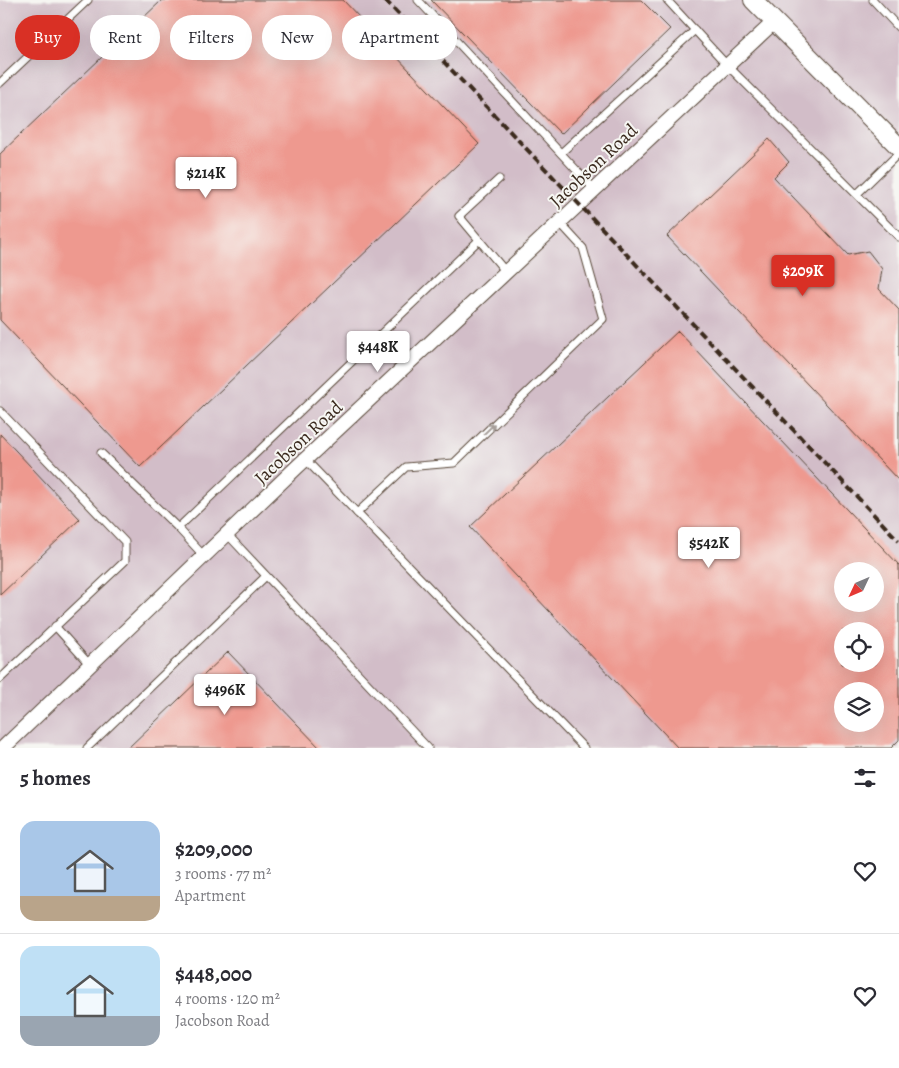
<!DOCTYPE html>
<meta charset="utf-8">
<style>
body{margin:0;font-family:Alegreya,serif;background:#f7f7f7;color:#2b2b33;height:100vh;display:flex;flex-direction:column;font-size:19px;white-space:nowrap}
*{box-sizing:border-box;margin:0}
p{font-size:16px;color:#7c7c81}
.icon{flex:none;width:28px;height:28px;fill:none;stroke:currentColor;stroke-width:2;stroke-linecap:round;stroke-linejoin:round}
.map{position:relative;height:748px;overflow:hidden}
.panel{display:flex;flex-direction:column;background:#fff;flex:1}
.panel>*{flex:none}
.guide{position:absolute;left:15px;top:15px;width:500px;height:45px;display:flex;gap:10px}
.needle{width:32px;rotate:226deg}
.tools{position:absolute;left:834px;top:562px;display:grid;gap:10px}
.tools a{display:grid;place-items:center;width:50px;height:50px;border-radius:50%;background:#fff;box-shadow:0 5px 20px #0002;font-size:25px}
.price{position:absolute;translate:-50% -42px;padding:0 11px;border-radius:5px;background:#fff;color:#222;font-size:16px;line-height:32px;filter:drop-shadow(0 1px 2px #0008)}
.price::after{content:'';position:absolute;left:50%;top:30px;width:15px;height:11px;margin-left:-8px;background:inherit;clip-path:polygon(0 0,100% 0,50% 100%)}
.price.selected{background:#d93025;color:#fff}
ul{padding:0;list-style:none}
li{display:flex;align-items:center;gap:15px;height:125px;padding:0 20px}
li+li{border-top:1px solid #e1e1e2}
li span{display:grid;place-items:center;flex:none;width:140px;height:100px;border-radius:15px;color:#555}
li>.icon{margin-inline-start:auto}
span .icon{width:60px;height:60px;fill:#fffc;stroke-width:1}
li b{font-size:21px}
h2{display:flex;justify-content:space-between;align-items:center;height:60px;padding:0 20px;font-size:21px}
.chip{padding:0 18px;border-radius:22px;background:#fff;box-shadow:0 5px 20px #0002;font-size:18px;line-height:45px}
.chip.selected{background:#d93025;color:#fff}
.map>svg:first-child{display:block}
.industrial{fill:#d2bdc8;fill-rule:evenodd}
.building{fill:#ee998f;fill-rule:evenodd}
.lines{fill:none;stroke-linecap:round;stroke-linejoin:round}
.service-casing{stroke:#564536;stroke-width:9}
.minor-casing{stroke:#564536;stroke-width:16}
.tertiary-casing{stroke:#564536;stroke-width:20}
.service{stroke:#fff;stroke-width:7}
.minor{stroke:#fff;stroke-width:14}
.tertiary{stroke:#fff;stroke-width:18}
.rail{stroke:#3b2a1e;stroke-width:4;stroke-dasharray:8 4;stroke-linecap:butt}
.oneway{stroke:#a79f9a}
.labels{text-anchor:middle;stroke-width:4;stroke-linejoin:round;paint-order:stroke}
.street-label{font-size:19px;fill:#3b2a1e;stroke:#f6f6f2}
</style>
<div class="map">
<svg width="899" height="748" viewBox="0 0 899 748">
<rect width="100%" height="100%" fill="#f6f6f2"/>
<filter id="ink" filterUnits="userSpaceOnUse"><feTurbulence type="fractalNoise" baseFrequency=".02" numOctaves="2"/><feDisplacementMap in="SourceGraphic" scale="10" xChannelSelector="R" yChannelSelector="G"/><feConvolveMatrix kernelMatrix="1 2 1 2 8 2 1 2 1" color-interpolation-filters="sRGB"/></filter>
<filter id="wash" filterUnits="userSpaceOnUse"><feTurbulence type="fractalNoise" baseFrequency=".0096" numOctaves="4" result="noise"/><feDisplacementMap in="SourceGraphic" scale="20" xChannelSelector="R" yChannelSelector="G"/><feGaussianBlur stdDeviation="1.12" result="paint"/><feColorMatrix in="noise" values="0 0 0 0 0 0 0 0 0 0 0 0 0 0 0 0 0 1.4 0 .05"/><feComposite in="paint" operator="in"/></filter>
<g filter="url(#wash)">
<rect width="100%" height="100%" fill="#f2dbbd"/>
<path class="industrial" d="M0 0H899V748H0ZM842 571H875V604H842ZM842 631H875V664H842ZM842 691H875V724H842Z"/>
<g id="blocks">
<g class="building">
<polygon points="162,0 343,0 479,144 140,467 0,320 0,154"/>
<polygon points="431,0 641,0 670,29 561,134"/>
<polygon points="769,139 789,162 774,177 848,255 868,251 882,269 879,289 899,310 899,481 667,236"/>
<path d="M678 331 899 565V740L891 748H678L470 527ZM842 571H875V604H842ZM842 631H875V664H842ZM842 691H875V724H842Z"/>
<polygon points="0,434 80,519 0,595"/>
<polygon points="228,652 320,748 128,748"/>
</g>
</g>
</g>
<g filter="url(#ink)">
<use href="#blocks" fill-opacity="0" stroke="#564536" stroke-width="1"/>
<g class="lines">
<g class="service-casing">
<g id="service">
<polyline points="418,0 595,190"/>
<polyline points="667,0 727,65 899,237"/>
<polyline points="873,0 899,28"/>
<polyline points="0,83 88,0"/>
<polyline points="561,153 695,30"/>
<polyline points="499,179 459,216 506,272"/>
<polyline points="857,194 899,153"/>
<polyline points="0,411 125,542 125,561 0,679"/>
<polyline points="101,453 178,528 479,240"/>
<polyline points="305,459 584,748"/>
<polyline points="357,513 406,467 454,463 603,319 583,248 560,223"/>
<polyline points="178,528 204,556"/>
<polyline points="227,534 428,748"/>
<polyline points="55,626 90,665"/>
<polyline points="87,748 266,576"/>
</g>
</g>
<g class="minor-casing">
<polyline id="minor" points="3,748 296,468 774,22"/>
</g>
<g class="tertiary-casing">
<polyline id="tertiary" points="753,0 899,147"/>
</g>
<use href="#service" class="service"/>
<use href="#minor" class="minor"/>
<use href="#tertiary" class="tertiary"/>
<polyline class="rail" points="385,0 899,541"/>
</g>
<defs><path id="oneway-shaft" d="M-6 0H5M1.5-3L5.5 0L1.5 3" fill="none" stroke-width="1.6" stroke-linecap="round" stroke-linejoin="round" transform="scale(1.25)"/></defs>
<use class="oneway" href="#oneway-shaft" transform="translate(489 429) rotate(-44)"/>
</g>
<g class="labels">
<g class="street-label">
<text transform="translate(593 165) rotate(-43)" y="7">Jacobson Road</text>
<text transform="translate(298 442) rotate(-43)" y="7">Jacobson Road</text>
</g>
</g>
</svg>
<div class="tools">
<a><svg class="needle" viewBox="-14 -14 28 28"><path d="M0-13l5 13h-10z" fill="#e53935"/><path d="M0 13l5-13h-10z" fill="#7c7c81"/></svg></a>
<a><svg class="icon" aria-label="locate" viewBox="0 0 24 24"><circle cx="12" cy="12" r="6"/><path d="M12 2v4M12 18v4M2 12h4M18 12h4"/></svg></a>
<a><svg class="icon" aria-label="layers" viewBox="0 0 24 24"><path d="M12 4l9 5-9 5-9-5zM3 14l9 5 9-5"/></svg></a>
</div>
<b class="price" style="left:206px;top:199px">$214K</b>
<b class="price selected" style="left:803px;top:297px">$209K</b>
<b class="price" style="left:378px;top:373px">$448K</b>
<b class="price" style="left:709px;top:569px">$542K</b>
<b class="price" style="left:225px;top:716px">$496K</b>
<div class="guide">
<a class="chip selected">Buy</a>
<a class="chip">Rent</a>
<a class="chip">Filters</a>
<a class="chip">New</a>
<a class="chip">Apartment</a>
</div>
</div>
<section class="panel">
<h2>5 homes<svg class="icon" aria-label="filters" viewBox="0 0 24 24"><path d="M4 7h16M4 17h16"/><circle cx="9" cy="7" r="2"/><circle cx="15" cy="17" r="2"/></svg></h2>
<ul>
<li><span style="background:linear-gradient(#a9c7e8 75%,#b9a48a 0)"><svg class="icon" aria-label="home" viewBox="0 0 24 24"><path d="M3 11l9-7 9 7M6 9v11h12V9"/></svg></span><div><b>$209,000</b><p>3 rooms · 77 m²</p><p>Apartment</p></div><svg class="icon" aria-label="heart" viewBox="0 0 24 24"><path d="M12 20l-8-8c-3-5 5-10 8-4 3-6 11-1 8 4z"/></svg></li>
<li><span style="background:linear-gradient(#bfe0f5 70%,#9aa5b1 0)"><svg class="icon" aria-label="home" viewBox="0 0 24 24"><path d="M3 11l9-7 9 7M6 9v11h12V9"/></svg></span><div><b>$448,000</b><p>4 rooms · 120 m²</p><p>Jacobson Road</p></div><svg class="icon" aria-label="heart" viewBox="0 0 24 24"><path d="M12 20l-8-8c-3-5 5-10 8-4 3-6 11-1 8 4z"/></svg></li>
</ul>
</section>
